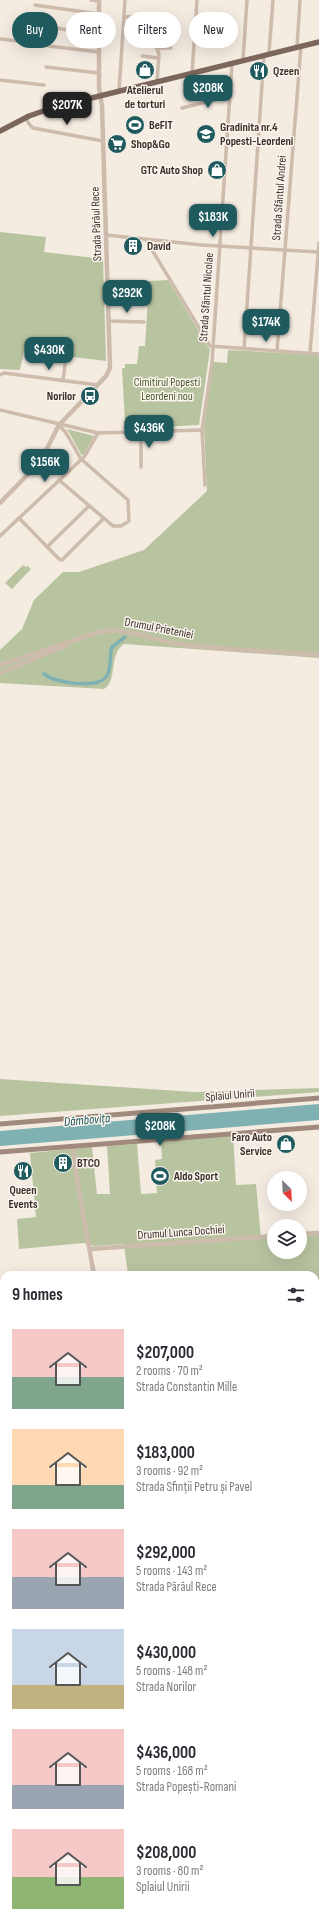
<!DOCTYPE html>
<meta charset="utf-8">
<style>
body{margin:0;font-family:"Sofia Sans Condensed",sans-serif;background:#f7f7f7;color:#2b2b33;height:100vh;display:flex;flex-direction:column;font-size:15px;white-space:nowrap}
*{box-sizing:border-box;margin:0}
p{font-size:13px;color:#7c7c81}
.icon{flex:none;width:22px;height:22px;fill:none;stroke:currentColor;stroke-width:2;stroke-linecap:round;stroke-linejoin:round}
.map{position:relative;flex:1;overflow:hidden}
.side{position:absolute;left:0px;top:1271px;width:319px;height:656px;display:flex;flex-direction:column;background:#fff;border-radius:12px 12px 0 0;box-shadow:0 4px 16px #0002}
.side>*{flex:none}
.top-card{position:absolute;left:12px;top:12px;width:295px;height:36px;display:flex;gap:8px}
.needle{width:26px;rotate:156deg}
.buttons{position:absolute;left:267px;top:1171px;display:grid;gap:8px}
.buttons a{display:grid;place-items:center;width:40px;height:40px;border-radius:50%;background:#fff;box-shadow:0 4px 16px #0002;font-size:20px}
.price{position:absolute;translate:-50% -34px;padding:0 9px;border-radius:8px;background:#1f5a5e;color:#fff;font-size:13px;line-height:26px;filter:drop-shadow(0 1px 2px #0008)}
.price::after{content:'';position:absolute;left:50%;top:24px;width:12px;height:9px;margin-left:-6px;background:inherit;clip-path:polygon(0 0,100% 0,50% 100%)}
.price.on{background:#222;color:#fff}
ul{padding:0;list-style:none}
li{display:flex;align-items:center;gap:12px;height:100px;padding:0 12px}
li span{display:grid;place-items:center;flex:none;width:112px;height:80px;border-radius:0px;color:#555}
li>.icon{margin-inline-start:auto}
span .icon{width:48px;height:48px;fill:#fffc;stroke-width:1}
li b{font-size:17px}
h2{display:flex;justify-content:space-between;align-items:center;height:48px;padding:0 12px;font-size:17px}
.tag{padding:0 14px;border-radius:18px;background:#fff;box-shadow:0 4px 16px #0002;font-size:14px;line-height:36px}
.tag.on{background:#1f5a5e;color:#fff}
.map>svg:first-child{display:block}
.green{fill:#b8c4a0}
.water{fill:#7fb0b2}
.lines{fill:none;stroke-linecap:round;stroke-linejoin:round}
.canal{stroke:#7fb0b2;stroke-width:3.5}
.minor{stroke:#cdbbac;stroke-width:3.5}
.tertiary{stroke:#cdbbac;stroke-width:4.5}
.secondary{stroke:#a18a7d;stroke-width:5}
.primary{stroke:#7d675c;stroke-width:5.5}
.rail-casing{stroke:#3b302b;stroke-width:2.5}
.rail{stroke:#fbf5ee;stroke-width:1;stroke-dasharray:3;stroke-linecap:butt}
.labels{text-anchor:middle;stroke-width:3;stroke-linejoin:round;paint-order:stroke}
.poi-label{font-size:12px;font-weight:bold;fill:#3b302b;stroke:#fbf5ee;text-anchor:start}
.street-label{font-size:12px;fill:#3b302b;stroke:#fbf5ee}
.park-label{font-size:12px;fill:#4a5a2e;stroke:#fbf5ee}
.water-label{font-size:13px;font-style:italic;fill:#1f5a5e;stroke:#fbf5ee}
</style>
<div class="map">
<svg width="319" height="1927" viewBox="0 0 319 1927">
<rect width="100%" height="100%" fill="#f4ebe1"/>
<g class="green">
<polygon points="0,232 46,237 44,252 103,259 106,361 24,351 20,370 0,369"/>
<polygon points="168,280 210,350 199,425 123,429 125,422 122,368 125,368 125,364 137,364 139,346 145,346 149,281"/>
<path d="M228 350 319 355V658L124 644C108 655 118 681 104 689L0 683V650L22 629 34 600 63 572H79L144 550 207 491 204 427 213 362 227 363Z"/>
<polygon points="67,429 94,436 83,455 81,454"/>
<polygon points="23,565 26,567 28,566 31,569 12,589 5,583"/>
<polygon points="0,1079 194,1092 319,1088 319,1092 0,1116"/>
<polygon points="233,1135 236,1185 256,1184 261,1239 274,1238 274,1252 300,1252 300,1236 319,1235 319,1348 315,1349 315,1275 128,1275 124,1244 95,1246 84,1243 19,1249 17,1219 36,1217 30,1153 92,1147 97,1194 110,1194 107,1146 137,1144 141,1194 157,1193 155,1160 162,1159 161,1141"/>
<polygon points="0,1297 4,1297 4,1372 1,1372"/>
<polygon points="318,1716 319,1769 315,1770 315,1717"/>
</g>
<polygon class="water" points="319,1104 319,1120 0,1146 0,1131"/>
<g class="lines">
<path class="canal" d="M44 674C56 683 96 689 106 677 112 671 109 655 112 647L125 637"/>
<g class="minor">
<polyline points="91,0 99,1"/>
<polyline points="35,5 99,14"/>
<polyline points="124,17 139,16"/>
<polyline points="19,22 99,35"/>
<polyline points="0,39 27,42"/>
<polyline points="48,46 99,52"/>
<polyline points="297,47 300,0"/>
<polyline points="157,48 171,48"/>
<polyline points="269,53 273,0"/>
<polyline points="142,56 158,58"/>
<polyline points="243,60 247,0"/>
<polyline points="46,67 99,73"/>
<polyline points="192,74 197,0"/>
<polyline points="0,80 44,85"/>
<polyline points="157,82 159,54 155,44 158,15"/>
<polyline points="119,91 125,0"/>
<polyline points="182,108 231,96"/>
<polyline points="26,118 29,124 33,128 103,141"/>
<polyline points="106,235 202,245 318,252"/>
<polyline points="146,240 210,346 319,354"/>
<polyline points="108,293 141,293"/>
<polyline points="109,321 144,322"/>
<polyline points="244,349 264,55"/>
<polyline points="277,351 301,46"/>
<polyline points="310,353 319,243"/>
<polyline points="0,375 4,373 98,385"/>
<polyline points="63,380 65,365"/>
<polyline points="0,410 98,433 202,430"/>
<polyline points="141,432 141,467"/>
<polyline points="59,480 113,526 121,526 129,521 128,500 81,459 66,433 59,425"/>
<polyline points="205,485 202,430 212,363 232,63"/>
<polyline points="19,518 59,559 62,560 103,519"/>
<polyline points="0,536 84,457 98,433"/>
<polyline points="47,547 89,506"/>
<polyline points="315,1379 319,1387"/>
<polyline points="0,1447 4,1447"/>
<polyline points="315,1471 319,1476"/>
<polyline points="315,1485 319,1482"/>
<polyline points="315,1520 319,1517"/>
<polyline points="315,1546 319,1543"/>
<polyline points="0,1581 4,1603"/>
<polyline points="0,1618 4,1617"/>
<polyline points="315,1640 319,1644"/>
<polyline points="0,1669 4,1668"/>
<polyline points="315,1710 319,1708"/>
<polyline points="0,1749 4,1748"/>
<polyline points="0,1787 4,1787"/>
<polyline points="315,1814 319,1813"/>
<polyline points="315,1818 319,1839"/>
<polyline points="0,1872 4,1893"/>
<polyline points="0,1896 4,1895"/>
<polyline points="10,1923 11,1927"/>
<polyline points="57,1923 58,1927"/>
<polyline points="239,1923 240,1927"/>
</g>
<g class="tertiary">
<polyline points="0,503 40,462 59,425 106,376 110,368 102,106 99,88 99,0"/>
<path d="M0 665 96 633C123 625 151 640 178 644 225 650 272 651 319 655"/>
<polyline points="0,673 65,646"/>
<polyline points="73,1146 75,1168 94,1275"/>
<polyline points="300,1234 319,1233"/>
<polyline points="90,1249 274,1236"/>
<polyline points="315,1353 319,1353"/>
<polyline points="0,1382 4,1381"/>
<polyline points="315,1773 319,1772"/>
<polyline points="0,1823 4,1822"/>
<polyline points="96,1923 97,1927"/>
</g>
<g class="secondary">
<polyline points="0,1124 319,1098"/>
<polyline points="0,1152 319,1127"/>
<polyline points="316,1913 319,1926"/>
</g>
<g class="primary">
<polyline points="0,131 29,116 55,107 319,42"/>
<polyline points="315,1913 319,1912"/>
<polyline points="247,1927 266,1923"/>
<polyline points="305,1927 319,1924"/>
</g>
<g class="rail-casing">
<g id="rail">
<polyline points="315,1362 319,1361"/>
<polyline points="0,1388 4,1388"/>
</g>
</g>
<use href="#rail" class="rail"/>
</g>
<defs>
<g id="shop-disc" transform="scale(1)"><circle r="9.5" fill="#1f5a5e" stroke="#fbf5ee"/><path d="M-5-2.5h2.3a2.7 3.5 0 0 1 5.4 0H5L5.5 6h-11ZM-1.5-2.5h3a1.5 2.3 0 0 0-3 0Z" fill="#fff"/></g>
<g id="restaurant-disc" transform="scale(1)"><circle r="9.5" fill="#1f5a5e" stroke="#fbf5ee"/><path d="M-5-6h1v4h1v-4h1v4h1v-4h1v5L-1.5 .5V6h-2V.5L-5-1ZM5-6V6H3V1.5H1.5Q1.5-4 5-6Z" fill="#fff"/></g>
<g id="stadium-disc" transform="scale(1)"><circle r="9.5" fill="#1f5a5e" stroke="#fbf5ee"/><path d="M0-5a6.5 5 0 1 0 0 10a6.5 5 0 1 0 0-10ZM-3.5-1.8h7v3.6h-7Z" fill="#fff"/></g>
<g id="school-disc" transform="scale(1)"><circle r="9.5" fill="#1f5a5e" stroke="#fbf5ee"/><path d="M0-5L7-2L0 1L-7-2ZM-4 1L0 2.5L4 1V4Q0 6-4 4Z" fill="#fff"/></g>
<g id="supermarket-disc" transform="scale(1)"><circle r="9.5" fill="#1f5a5e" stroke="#fbf5ee"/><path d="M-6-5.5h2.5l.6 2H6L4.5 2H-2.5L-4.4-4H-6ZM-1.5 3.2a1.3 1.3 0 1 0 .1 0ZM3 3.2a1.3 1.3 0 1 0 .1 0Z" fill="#fff"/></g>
<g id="building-disc" transform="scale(1)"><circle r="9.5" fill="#1f5a5e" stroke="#fbf5ee"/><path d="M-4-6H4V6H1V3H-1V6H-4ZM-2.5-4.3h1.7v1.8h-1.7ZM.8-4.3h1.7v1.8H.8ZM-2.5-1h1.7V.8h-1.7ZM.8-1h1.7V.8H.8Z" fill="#fff"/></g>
<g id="bus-disc" transform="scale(1)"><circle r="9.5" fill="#1f5a5e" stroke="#fbf5ee"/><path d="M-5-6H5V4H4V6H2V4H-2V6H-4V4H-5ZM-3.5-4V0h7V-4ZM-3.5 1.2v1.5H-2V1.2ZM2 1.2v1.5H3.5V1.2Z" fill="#fff"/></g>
</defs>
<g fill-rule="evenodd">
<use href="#shop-disc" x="145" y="70"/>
<use href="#restaurant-disc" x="259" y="71"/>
<use href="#stadium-disc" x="135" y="125"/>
<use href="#school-disc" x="206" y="134"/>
<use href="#supermarket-disc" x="117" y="144"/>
<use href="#shop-disc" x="217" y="170"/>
<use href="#building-disc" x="133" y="246"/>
<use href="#bus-disc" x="90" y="396"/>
<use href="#shop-disc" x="286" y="1144"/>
<use href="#building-disc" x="63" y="1163"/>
<use href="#restaurant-disc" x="23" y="1171"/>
<use href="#stadium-disc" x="160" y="1176"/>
</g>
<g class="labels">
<g class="poi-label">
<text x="273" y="75">Qzeen</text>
<text x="145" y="94" text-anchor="middle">Atelierul<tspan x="145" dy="14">de torturi</tspan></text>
<text x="149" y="129">BeFIT</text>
<text x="220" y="131">Gradinita nr.4<tspan x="220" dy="14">Popesti-Leordeni</tspan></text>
<text x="131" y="148">Shop&amp;Go</text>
<text x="203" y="174" text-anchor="end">GTC Auto Shop</text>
<text x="147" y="250">David</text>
<text x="76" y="400" text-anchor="end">Norilor</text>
<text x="272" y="1141" text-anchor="end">Faro Auto<tspan x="272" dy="14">Service</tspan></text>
<text x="77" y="1167">BTCO</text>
<text x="174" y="1180">Aldo Sport</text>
<text x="23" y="1194" text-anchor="middle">Queen<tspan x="23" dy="14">Events</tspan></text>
</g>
<g class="street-label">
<text transform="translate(279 198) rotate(-86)" y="4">Strada Sfântul Andrei</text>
<text transform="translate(96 224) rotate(-92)" y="4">Strada Pârâul Rece</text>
<text transform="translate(206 297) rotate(-86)" y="4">Strada Sfântul Nicolae</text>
<text transform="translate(159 628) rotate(11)" y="4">Drumul Prieteniei</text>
<text transform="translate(230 1095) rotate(-5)" y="4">Splaiul Unirii</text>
<text transform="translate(181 1232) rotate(-4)" y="4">Drumul Lunca Dochiei</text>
</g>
<g class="park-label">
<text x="167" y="386">Cimitirul Popesti<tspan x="167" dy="14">Leordeni nou</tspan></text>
</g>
<g class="water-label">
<text transform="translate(87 1119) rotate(-5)" y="5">Dâmbovița</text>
</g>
</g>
</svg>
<div class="buttons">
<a><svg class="needle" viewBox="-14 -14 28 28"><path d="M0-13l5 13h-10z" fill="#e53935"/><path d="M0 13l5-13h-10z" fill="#7c7c81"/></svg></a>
<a><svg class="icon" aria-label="layers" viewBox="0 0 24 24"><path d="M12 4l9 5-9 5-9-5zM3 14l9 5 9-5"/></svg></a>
</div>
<b class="price" style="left:208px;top:109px">$208K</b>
<b class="price on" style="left:67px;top:126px">$207K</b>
<b class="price" style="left:213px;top:238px">$183K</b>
<b class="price" style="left:127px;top:314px">$292K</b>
<b class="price" style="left:266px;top:343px">$174K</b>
<b class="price" style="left:49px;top:371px">$430K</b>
<b class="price" style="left:149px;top:449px">$436K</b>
<b class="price" style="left:45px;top:483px">$156K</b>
<b class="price" style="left:160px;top:1147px">$208K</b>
<div class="top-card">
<a class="tag on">Buy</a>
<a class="tag">Rent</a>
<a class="tag">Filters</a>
<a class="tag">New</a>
</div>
<section class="side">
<h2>9 homes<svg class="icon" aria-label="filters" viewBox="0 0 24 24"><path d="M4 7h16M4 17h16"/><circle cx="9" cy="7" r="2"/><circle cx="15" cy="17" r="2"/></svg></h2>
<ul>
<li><span style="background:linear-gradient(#f6c9c9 60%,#7fa58c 0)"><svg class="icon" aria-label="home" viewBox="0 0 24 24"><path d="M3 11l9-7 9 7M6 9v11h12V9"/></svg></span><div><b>$207,000</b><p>2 rooms · 70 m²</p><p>Strada Constantin Mille</p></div></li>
<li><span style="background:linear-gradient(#ffd9b3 70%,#7fa58c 0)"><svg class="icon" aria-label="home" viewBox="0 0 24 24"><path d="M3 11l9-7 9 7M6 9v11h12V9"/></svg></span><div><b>$183,000</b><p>3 rooms · 92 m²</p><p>Strada Sfinții Petru și Pavel</p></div></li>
<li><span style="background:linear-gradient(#f6c9c9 60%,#9aa5b1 0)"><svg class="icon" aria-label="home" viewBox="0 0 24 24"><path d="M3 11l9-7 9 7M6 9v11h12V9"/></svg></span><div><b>$292,000</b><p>5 rooms · 143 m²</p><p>Strada Pârâul Rece</p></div></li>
<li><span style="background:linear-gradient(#c9d6e8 70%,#c2b280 0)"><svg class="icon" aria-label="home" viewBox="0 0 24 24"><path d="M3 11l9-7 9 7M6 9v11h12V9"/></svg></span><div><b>$430,000</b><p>5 rooms · 148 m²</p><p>Strada Norilor</p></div></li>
<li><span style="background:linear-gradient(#f6c9c9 70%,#9aa5b1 0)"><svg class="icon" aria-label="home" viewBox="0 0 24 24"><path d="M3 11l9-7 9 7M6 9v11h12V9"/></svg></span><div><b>$436,000</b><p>5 rooms · 168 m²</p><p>Strada Popești-Romani</p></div></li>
<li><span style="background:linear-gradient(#f6c9c9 60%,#8fb573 0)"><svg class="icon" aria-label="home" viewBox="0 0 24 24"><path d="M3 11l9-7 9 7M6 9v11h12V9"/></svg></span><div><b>$208,000</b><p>3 rooms · 80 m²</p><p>Splaiul Unirii</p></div></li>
</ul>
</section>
</div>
